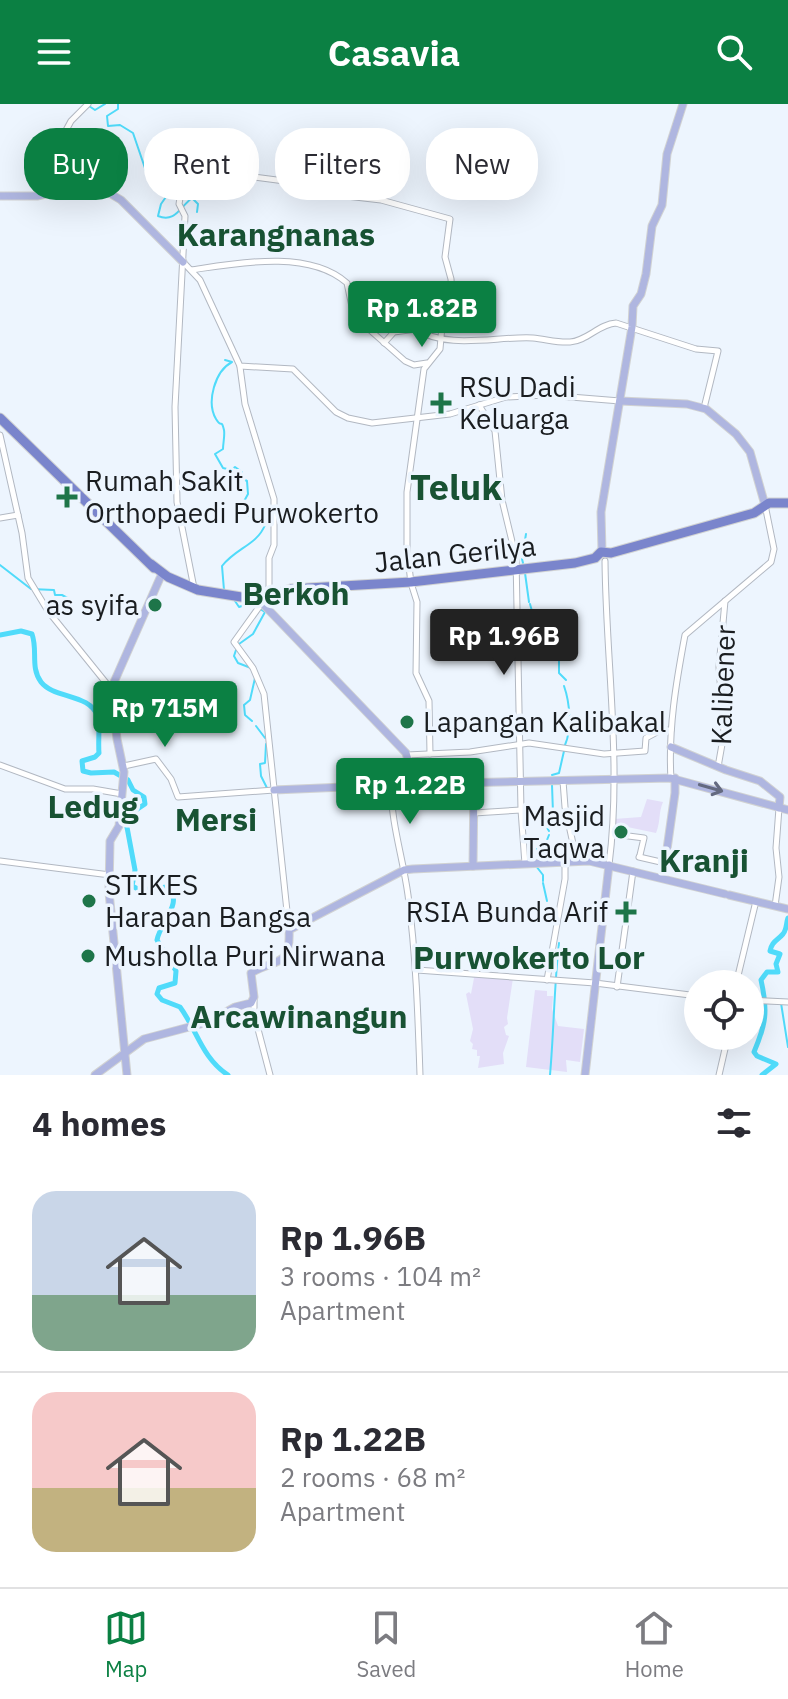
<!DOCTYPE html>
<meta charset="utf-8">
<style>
body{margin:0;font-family:"IBM Plex Sans",sans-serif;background:#f7f7f7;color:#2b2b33;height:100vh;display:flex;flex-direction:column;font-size:30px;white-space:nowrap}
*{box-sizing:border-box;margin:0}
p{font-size:26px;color:#7c7c81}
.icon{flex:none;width:44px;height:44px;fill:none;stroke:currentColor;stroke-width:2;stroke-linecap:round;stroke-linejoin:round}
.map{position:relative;height:971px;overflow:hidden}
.side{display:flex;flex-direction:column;background:#fff;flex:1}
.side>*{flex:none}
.banner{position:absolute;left:24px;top:24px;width:740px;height:72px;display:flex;gap:16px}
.controls{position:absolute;left:684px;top:866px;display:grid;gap:16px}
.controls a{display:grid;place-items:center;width:80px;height:80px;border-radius:50%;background:#fff;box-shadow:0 8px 32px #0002;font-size:40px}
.price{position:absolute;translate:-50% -68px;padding:0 18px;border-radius:8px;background:#0b8043;color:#fff;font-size:26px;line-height:52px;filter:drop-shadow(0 2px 4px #0008)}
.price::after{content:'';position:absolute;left:50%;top:48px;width:24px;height:18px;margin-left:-12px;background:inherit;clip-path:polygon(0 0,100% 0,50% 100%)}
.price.selected{background:#222;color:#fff}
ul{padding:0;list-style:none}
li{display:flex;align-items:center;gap:24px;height:200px;padding:0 32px}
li+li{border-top:2px solid #e1e1e2}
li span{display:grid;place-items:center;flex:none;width:224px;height:160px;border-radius:24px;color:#555}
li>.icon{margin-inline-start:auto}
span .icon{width:96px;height:96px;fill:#fffc;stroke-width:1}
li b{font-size:34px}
h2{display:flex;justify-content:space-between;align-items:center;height:96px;padding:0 32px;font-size:34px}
.chip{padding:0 28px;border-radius:32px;background:#fff;box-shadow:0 8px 32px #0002;font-size:28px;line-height:72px}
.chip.selected{background:#0b8043;color:#fff}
header{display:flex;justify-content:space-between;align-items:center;height:104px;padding:0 32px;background:#0b8043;color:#fff;font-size:36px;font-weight:700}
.tab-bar{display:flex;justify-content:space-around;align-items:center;height:112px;border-top:2px solid #e1e1e2;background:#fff;font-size:22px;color:#7c7c81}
.tab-bar a{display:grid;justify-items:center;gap:4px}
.tab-bar .selected{color:#0b8043}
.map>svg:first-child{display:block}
.green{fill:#e3def8}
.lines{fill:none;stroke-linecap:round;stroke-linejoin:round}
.stream{stroke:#50dbfa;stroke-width:2}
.river{stroke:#50dbfa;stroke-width:5}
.minor-casing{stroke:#b2b8c2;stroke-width:7}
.major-casing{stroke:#d1d2d2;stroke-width:9}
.highway-casing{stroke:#d1d2d2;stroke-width:11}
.minor{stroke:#fff;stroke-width:5}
.major{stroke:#afb6e0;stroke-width:7}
.highway{stroke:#7a85cc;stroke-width:9}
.oneway{stroke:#646a80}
.poi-dot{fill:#1e7549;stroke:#edf5fe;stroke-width:3}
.labels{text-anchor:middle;stroke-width:7;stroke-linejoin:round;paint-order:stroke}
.poi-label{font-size:28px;fill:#1a1d20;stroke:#edf5fe;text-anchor:start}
.street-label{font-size:28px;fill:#1a1d20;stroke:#edf5fe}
.quarter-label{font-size:32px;font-weight:bold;fill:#185233;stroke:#edf5fe}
.district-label{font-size:36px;font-weight:bold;fill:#185233;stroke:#edf5fe}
</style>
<header><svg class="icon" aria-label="menu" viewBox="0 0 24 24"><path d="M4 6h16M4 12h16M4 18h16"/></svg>Casavia<svg class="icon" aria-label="search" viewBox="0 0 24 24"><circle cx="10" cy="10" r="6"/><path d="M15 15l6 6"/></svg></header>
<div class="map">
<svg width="788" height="971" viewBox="0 0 788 971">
<rect width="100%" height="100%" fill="#edf5fe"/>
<g class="green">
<path d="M647 695 663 698C658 710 661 716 656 729L613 720 614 715 641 713Z"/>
<polygon points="469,872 513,874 507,914 508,920 504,923 506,931 509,932 503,949 504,960 478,964 480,952 477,952 477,946 472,945 473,940 470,937 473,925 466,890 469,888 471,890 474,874"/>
<polygon points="535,886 547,887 547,892 553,892 552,905 558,922 584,925 580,958 566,956 567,968 526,963"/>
</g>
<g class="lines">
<g class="stream">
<path d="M118 0V5L107 12 108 22 120 21 133 29 147 70 175 80 161 100 158 112C175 119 180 103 192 94L198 100 197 108"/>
<polyline points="89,2 95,6 105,0"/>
<polyline points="523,459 522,455 527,452 528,446 524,442 526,430"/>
<polyline points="0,461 31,485 54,486 55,491 62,491 73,497"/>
<polyline points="525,469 529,498"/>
<path d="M224 486 222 462C236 444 257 441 265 421L248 411 242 401 248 390 247 377 234 370 242 368 235 363 231 366 223 364 215 350 223 345C223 339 225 332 224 326 221 314 222 325 216 315 206 298 215 267 232 258L225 256"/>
<polyline points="235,497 239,503 250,499 265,508 253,530 239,540"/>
<path d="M530 500C534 513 538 530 537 543L555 547"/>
<polyline points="236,546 234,552 238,559 251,564"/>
<polyline points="559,552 559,569 566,576"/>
<path d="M564 582C570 599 572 625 565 641"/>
<polyline points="252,617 245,611 244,601 250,596 255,574"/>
<polyline points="256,622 265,634"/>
<polyline points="266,640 265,659 260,660 261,672 267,684"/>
<polyline points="552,671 559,669 564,647"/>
<polyline points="549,727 546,722 553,709 552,681"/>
<polyline points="534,757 537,745 545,741 549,731"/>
<polyline points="536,762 543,771 543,777"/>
<polyline points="543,779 547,797"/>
<polyline points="786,818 788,820"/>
<polyline points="781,899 788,943"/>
<path d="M550 971C554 926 554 883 559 839"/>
</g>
<g class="river">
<path d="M0 531 21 527 32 530C38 547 30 563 41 578 54 595 90 589 98 613 100 620 98 640 99 649L95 653 82 657 83 667 91 669 114 668 128 676 133 686 144 693 145 700 130 710 126 718 135 766 132 782 140 786 167 783C185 798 160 818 157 836L176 867 175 879 159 884 157 890 162 896 180 903C197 926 202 954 228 971"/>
<path d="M762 971 776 960 757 952 754 948C766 920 768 907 761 876L767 868H778L776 860 780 850 770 847C772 837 777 837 783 830 787 825 786 819 788 814"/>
</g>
<g class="minor-casing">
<g id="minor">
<polyline points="54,88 64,30 71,17 88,0"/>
<polyline points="183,158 200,176 240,262 293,265 336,308 348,314 372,319 450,310 506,293 546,291 620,297"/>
<path d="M191 166C238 159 309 145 347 179L354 212 405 257 414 261 427 259"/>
<path d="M384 239 394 228 416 225C447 246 497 232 533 234 545 235 558 239 570 238 587 237 599 220 616 219L696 245 718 247 704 304"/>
<polyline points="240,263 245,300 274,395 274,441 269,454 269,494"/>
<polyline points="479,301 495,327 502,396 516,454 521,706 525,760"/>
<polyline points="0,331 22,429 28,474 48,507 111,585"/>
<polyline points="0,414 18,411"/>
<path d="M605 457C606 559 622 659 609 761"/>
<polyline points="194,484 177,398 175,303 185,112 179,100 185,64 315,81 329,90 381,96 450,115 445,153 451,175 452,190 443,210 440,245 424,265 407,388 407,446 411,479 417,498 416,569 429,597 430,650"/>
<polyline points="262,499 234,538 253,564 264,590 289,826"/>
<polyline points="407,651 470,648 529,639 604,650 645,647 646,634 659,627 671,626"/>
<polyline points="0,661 65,685 93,685 122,690"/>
<polyline points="124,662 156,655 171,675 178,693 274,686"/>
<polyline points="718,663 724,629 719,563 725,497"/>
<path d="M671 675C668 626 676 579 685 531L771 458 774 445 765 401"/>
<polyline points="563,677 565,703 577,758"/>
<path d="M391 681C391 719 403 754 408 791 416 851 418 911 420 971"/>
<polyline points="474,709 521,706"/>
<polyline points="613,730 644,734 640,751"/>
<polyline points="639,753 665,759"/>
<polyline points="0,757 110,771"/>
<polyline points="775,802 779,773 776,744 779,704"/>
<polyline points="417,866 595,879 698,892"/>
<polyline points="547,876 565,775 565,758"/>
<polyline points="736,880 756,797"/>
<polyline points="617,883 633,767"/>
<polyline points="254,896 254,910 270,971"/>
<polyline points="750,896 788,898"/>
<polyline points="719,971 728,932"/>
</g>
</g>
<g class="major-casing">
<g id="major">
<polyline points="0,92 37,92 79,82 101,84 121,96 183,158"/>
<polyline points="620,297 687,300 706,305 736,330 750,348 765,401"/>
<polyline points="602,448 601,408 632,223 633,202 641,190 646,170 652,122 662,101 667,50 683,0"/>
<polyline points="263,500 406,649 415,680"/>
<polyline points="671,643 726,666 760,677 780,693 779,704"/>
<polyline points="274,686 415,680 670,674 788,706"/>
<polyline points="665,759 675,689 675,674"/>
<polyline points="473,762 474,678"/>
<polyline points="729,791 788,805"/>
<path d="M95 971 144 935 208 918 235 903 251 899 254 893 251 869C276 854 291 864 289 826L404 766 413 765 589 757 725 790"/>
<polyline points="127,971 109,788 110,737 119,722 124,668 117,635 111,585 160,474"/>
<polyline points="585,971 609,761"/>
</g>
</g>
<g class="highway-casing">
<g id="highway">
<polyline points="0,314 154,464"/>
<polyline points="151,460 168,473 198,486 260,496 291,485 411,478 575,459 595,454 601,448 611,449 754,409 769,399 788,399"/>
</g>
</g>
<use href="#minor" class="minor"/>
<use href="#major" class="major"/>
<use href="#highway" class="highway"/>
</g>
<defs><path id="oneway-shaft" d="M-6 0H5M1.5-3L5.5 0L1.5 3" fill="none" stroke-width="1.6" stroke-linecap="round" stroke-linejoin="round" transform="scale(2)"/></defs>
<use class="oneway" href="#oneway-shaft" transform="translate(711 684) rotate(16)"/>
<g class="poi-dot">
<path d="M437 287h8v8h8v8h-8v8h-8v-8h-8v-8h8z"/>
<path d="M63 381h8v8h8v8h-8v8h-8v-8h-8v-8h8z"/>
<circle cx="155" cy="501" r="8"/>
<circle cx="407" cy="618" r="8"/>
<circle cx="621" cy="728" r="8"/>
<circle cx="89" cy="797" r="8"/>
<path d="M622 796h8v8h8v8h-8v8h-8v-8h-8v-8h8z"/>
<circle cx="88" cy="852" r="8"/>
</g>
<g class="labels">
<g class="poi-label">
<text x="459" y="293">RSU Dadi<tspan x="459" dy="32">Keluarga</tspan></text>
<text x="85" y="387">Rumah Sakit<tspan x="85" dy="32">Orthopaedi Purwokerto</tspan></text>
<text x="139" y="511" text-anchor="end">as syifa</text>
<text x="423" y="628">Lapangan Kalibakal</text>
<text x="605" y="722" text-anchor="end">Masjid<tspan x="605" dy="32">Taqwa</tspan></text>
<text x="105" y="791">STIKES<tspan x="105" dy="32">Harapan Bangsa</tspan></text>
<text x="608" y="818" text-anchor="end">RSIA Bunda Arif</text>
<text x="104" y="862">Musholla Puri Nirwana</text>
</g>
<g class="street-label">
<text transform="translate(455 450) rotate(-6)" y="10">Jalan Gerilya</text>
<text transform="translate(723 581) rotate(-88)" y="10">Kalibener</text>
</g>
<g class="quarter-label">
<text x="276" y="142">Karangnanas</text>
<text x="296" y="501">Berkoh</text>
<text x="93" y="714">Ledug</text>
<text x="216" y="727">Mersi</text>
<text x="704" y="768">Kranji</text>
<text x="529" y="865">Purwokerto Lor</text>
<text x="299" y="924">Arcawinangun</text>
</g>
<g class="district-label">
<text x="456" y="396">Teluk</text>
</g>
</g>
</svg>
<div class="controls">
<a><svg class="icon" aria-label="locate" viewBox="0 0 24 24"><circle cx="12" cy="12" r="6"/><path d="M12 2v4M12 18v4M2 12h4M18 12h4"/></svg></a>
</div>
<b class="price" style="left:422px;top:245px">Rp 1.82B</b>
<b class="price selected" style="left:504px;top:573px">Rp 1.96B</b>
<b class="price" style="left:165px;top:645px">Rp 715M</b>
<b class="price" style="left:410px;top:722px">Rp 1.22B</b>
<div class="banner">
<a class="chip selected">Buy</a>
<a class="chip">Rent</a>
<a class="chip">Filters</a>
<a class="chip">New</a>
</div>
</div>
<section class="side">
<h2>4 homes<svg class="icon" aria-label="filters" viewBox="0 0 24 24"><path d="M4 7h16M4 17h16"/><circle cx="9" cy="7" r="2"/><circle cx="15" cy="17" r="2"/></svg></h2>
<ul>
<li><span style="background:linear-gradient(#c9d6e8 65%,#7fa58c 0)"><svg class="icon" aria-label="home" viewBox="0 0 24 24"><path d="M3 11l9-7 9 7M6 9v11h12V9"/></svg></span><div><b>Rp 1.96B</b><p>3 rooms · 104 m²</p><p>Apartment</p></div></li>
<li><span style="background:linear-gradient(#f6c9c9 60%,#c2b280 0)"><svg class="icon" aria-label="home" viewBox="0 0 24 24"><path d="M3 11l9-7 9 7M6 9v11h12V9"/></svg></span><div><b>Rp 1.22B</b><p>2 rooms · 68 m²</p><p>Apartment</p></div></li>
</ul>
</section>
<nav class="tab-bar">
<a class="selected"><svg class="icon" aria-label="map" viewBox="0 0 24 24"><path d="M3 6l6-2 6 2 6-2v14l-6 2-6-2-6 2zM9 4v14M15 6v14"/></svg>Map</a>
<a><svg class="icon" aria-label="saved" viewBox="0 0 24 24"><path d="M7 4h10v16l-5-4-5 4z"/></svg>Saved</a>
<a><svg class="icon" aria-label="home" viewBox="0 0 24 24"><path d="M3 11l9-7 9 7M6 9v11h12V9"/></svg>Home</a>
</nav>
